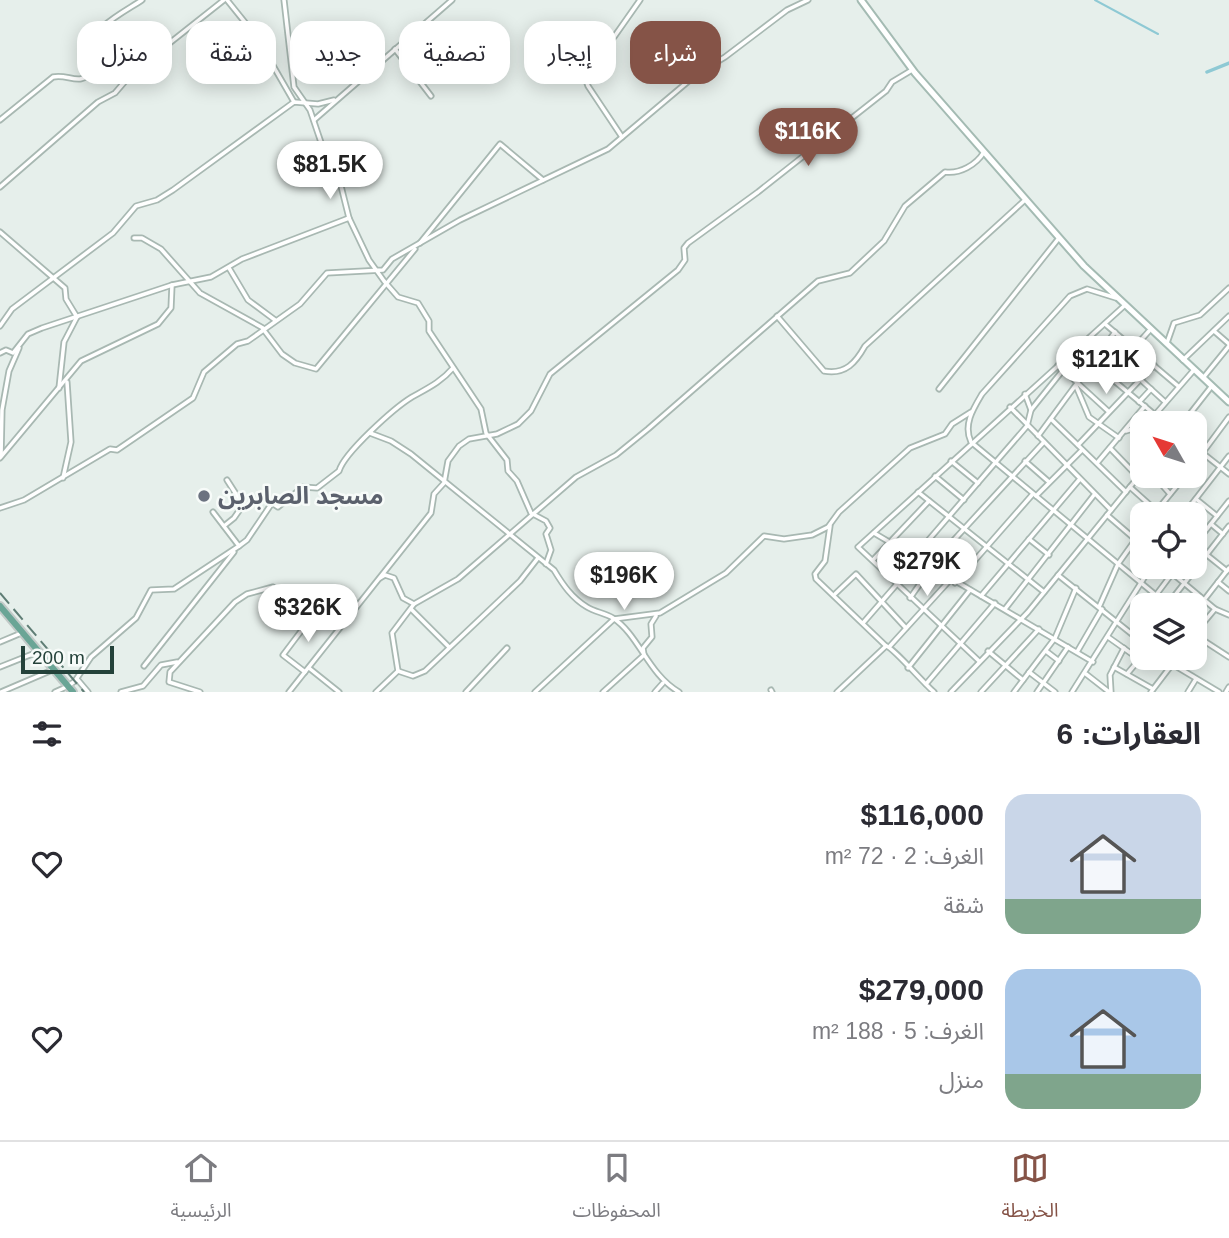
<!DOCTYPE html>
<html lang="ar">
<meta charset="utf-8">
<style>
body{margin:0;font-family:Arial,"Noto Sans Arabic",sans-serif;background:#f7f7f7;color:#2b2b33;direction:rtl;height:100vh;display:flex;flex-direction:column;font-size:26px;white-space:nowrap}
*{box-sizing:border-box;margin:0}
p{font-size:23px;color:#7c7c81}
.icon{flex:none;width:38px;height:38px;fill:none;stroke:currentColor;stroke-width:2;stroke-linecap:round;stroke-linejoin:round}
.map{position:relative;height:692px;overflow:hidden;direction:ltr}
.drawer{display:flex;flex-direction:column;background:#fff;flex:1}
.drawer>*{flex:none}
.banner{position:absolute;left:21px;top:21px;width:700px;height:63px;direction:rtl;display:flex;gap:14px}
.needle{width:46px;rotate:309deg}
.fabs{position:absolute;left:1130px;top:411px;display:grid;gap:14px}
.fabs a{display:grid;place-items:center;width:77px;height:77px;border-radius:14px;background:#fff;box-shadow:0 4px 18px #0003;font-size:35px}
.scale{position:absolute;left:21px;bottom:18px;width:93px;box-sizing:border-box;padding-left:7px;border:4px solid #24423a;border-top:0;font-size:19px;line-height:24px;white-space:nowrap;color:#24423a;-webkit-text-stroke:5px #f7fbf9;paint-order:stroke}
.price{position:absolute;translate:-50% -60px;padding:0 16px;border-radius:24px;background:#fff;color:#222;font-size:23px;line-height:46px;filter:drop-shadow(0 2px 4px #0008)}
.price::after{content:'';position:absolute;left:50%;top:42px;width:21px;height:16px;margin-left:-10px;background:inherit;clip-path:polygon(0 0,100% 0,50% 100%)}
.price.current{background:#855347;color:#fff}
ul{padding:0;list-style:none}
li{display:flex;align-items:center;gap:21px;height:175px;padding:0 28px}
li span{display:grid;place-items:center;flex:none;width:196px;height:140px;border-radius:21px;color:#555}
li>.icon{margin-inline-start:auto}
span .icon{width:84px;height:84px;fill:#fffc;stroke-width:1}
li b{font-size:30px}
h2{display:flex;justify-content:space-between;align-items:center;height:84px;padding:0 28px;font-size:30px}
.tag{padding:0 24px;border-radius:21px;background:#fff;box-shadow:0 4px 18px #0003;font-size:24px;line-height:63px}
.tag.current{background:#855347;color:#fff}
.tabs{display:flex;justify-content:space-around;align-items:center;height:98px;border-top:2px solid #e1e1e2;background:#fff;font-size:19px;color:#7c7c81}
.tabs a{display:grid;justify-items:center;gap:4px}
.tabs .current{color:#855347}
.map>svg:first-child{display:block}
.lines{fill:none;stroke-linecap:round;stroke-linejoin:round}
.stream{stroke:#8ec9d4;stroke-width:2}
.canal{stroke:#8ec9d4;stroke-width:3.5}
.street-casing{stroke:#a8b8b2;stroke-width:7}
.secondary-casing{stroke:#a4bbb3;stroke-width:9}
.primary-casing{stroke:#c2cac8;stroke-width:10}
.street{stroke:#fff;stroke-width:3.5}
.secondary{stroke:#fff;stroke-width:5}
.primary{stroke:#6aa596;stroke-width:6}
.rail{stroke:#5f7d75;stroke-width:2;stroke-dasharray:14 7;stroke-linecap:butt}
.worship-dot{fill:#6b7280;stroke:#f7fbf9;stroke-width:2.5}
.labels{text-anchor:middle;stroke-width:5;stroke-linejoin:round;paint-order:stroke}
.worship-label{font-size:24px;font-weight:bold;fill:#5b616d;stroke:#f7fbf9;text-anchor:start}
</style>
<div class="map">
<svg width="1229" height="692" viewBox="0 0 1229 692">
<rect width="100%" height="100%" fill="#e6efeb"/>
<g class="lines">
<polyline class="stream" points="1095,0 1158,34"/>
<polyline class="canal" points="1207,72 1229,63"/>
<g class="street-casing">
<g id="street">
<polyline points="227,0 256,36 294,102"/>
<polyline points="284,0 294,87 310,110 329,166 339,178 349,218 369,260 384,281 398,297 418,303 429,321 429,331 481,409 486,433 507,460 508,471 517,481 531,513 546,521 550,528 546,534 551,550 546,564"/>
<polyline points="395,49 431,96"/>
<path d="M0 120 53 77C68 73 81 88 92 70 92 65 88 60 88 54 88 29 124 12 142 0"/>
<polyline points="314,120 452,0"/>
<polyline points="622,137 588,86 583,72 614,37 640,0"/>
<polyline points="0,187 98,102 115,93 133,72 224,0"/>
<polyline points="0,232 65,288 66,299 77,317"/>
<polyline points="134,238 142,238 161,249 200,293 263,328"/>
<polyline points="420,243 500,144 543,180"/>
<polyline points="229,268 248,300 275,320"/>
<path d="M1116 298 1087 289 1070 296 982 394C973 409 963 425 971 442L1169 606"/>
<path d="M777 316 824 371C846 375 856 362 865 346L1025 200"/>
<polyline points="1105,324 1178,386"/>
<polyline points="0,326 12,309 113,233 136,206 157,200 173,190 294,102 318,104 334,100"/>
<polyline points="263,329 282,354 295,363 316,369 415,249"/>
<polyline points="1214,331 1229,344"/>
<polyline points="1167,343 1174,323 1200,315 1229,288"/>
<polyline points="1076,349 1166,424"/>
<polyline points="0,353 6,350 13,353 28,334 42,328 172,285 211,277 242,259 349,218"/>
<polyline points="1183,360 1229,316"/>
<polyline points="1058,365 1108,411"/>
<polyline points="1109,376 1149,331"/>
<polyline points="1203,378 1229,346"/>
<polyline points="1140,379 1164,401"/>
<polyline points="1076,386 1089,417 1119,438"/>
<polyline points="59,388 64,342 77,317"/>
<polyline points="939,389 1059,238"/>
<polyline points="1025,394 1031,410"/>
<polyline points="1139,402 1151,389"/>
<polyline points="1010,407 1111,510"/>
<polyline points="1051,419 1126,492"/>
<polyline points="1147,424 1193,371"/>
<polyline points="1182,424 1211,387"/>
<polyline points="1126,431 1143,426"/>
<path d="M370 433 391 441 411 454 554 570C563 585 572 598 587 607 595 612 605 613 613 618 639 635 648 674 679 692"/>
<polyline points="1038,436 1115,332"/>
<polyline points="1078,445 1154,365"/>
<polyline points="1195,447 1229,474"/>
<polyline points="1110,448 1138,477"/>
<polyline points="1,456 2,410 9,371 19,348"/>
<polyline points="0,458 81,361 158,324 171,308 172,285"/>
<polyline points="951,461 978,483"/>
<polyline points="1025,461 1049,482"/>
<polyline points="1097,463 1145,406"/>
<polyline points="1195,463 1229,417"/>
<polyline points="935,476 964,500"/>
<polyline points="1154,476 1170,494"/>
<polyline points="63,478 71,442 67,382"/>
<polyline points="1130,487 1160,514"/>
<polyline points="918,492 1044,592"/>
<polyline points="1036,496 1082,450"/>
<polyline points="1196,499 1217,516"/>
<polyline points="0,508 24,500 110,449 117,450 193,398 204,372 237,344 248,341 300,304 327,273 383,270 392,259 460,220 608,149 697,74 725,57 787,10 808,0"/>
<polyline points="1154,514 1185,476"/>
<polyline points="1184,514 1229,456"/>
<polyline points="1107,515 1143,546"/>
<polyline points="1211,524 1223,534"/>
<polyline points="224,526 234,518 243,505 227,480"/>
<path d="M830 526 825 561 815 574 816 579 886 646C893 647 923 683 934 692"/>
<polyline points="874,533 1093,662"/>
<polyline points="1029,539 1049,555"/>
<polyline points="1195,544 1229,501"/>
<path d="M239 546 247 540 272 503 278 507 303 487 317 488 339 471C344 453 394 408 412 397 428 388 441 382 453 368"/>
<polyline points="1207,555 1227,571"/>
<polyline points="913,558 1027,426 1031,410 1063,370"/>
<polyline points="873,560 929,501"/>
<polyline points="929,567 1044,442"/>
<polyline points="1172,573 1215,609 1229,615"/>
<polyline points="1058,575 1143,643"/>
<polyline points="380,578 385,575 394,578 403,598 414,604"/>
<polyline points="1218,582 1229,591"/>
<polyline points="955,583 1032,495"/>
<polyline points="835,594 856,574 906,628"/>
<polyline points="1156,595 1177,567"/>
<polyline points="981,596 1079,480"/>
<polyline points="910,598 931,568"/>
<polyline points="1204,600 1229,568"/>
<polyline points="1168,604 1229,526"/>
<polyline points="1191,606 1199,596"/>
<polyline points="1099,607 1118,564 1143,529"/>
<polyline points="411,609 449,647"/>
<polyline points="1005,609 1094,495"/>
<polyline points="863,623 917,561"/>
<polyline points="1195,633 1215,609"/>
<polyline points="1195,635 1229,657"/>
<polyline points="1108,637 1139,659"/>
<polyline points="1135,637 1143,627"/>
<polyline points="0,642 19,634"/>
<polyline points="890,646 950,580"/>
<polyline points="988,651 1023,680"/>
<polyline points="1046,651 1059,661"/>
<polyline points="1077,652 1102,609"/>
<polyline points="1162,658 1219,692"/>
<polyline points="979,661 858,547 1124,306"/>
<polyline points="144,666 234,552"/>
<polyline points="0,667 35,653"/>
<polyline points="1114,667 1153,689"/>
<polyline points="309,668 339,692"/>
<polyline points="908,668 970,590"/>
<polyline points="398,671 413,676 425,671 520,581 538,558"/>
<polyline points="305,672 283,655 314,614"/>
<polyline points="1029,672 1055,692"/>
<polyline points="1086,674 1109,692"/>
<polyline points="1127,674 1143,655"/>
<polyline points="77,679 88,692"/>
<polyline points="926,684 995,603"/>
<polyline points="68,686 75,681 91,657 136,618 151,590 174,589 239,546 213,512"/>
<polyline points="771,690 772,692"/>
<polyline points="1,692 50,671"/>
<polyline points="55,692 64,688"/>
<polyline points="121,692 143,686 161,665 177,662"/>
<polyline points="200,692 169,682 170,672 235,602 247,594 273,587"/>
<polyline points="289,692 431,513 434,494 444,483 448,461 459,446 469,439 497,434 518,424 531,411 550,374 678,270 685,260 684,248 688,243 758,192 886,91 892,82 912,70"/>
<path d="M376 692 398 671 392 633 414 604 458 579 576 477 616 455 648 429 818 281 850 273 884 241 905 206 945 172C960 174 976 165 984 152"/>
<polyline points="466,692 507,648"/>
<polyline points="535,692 614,619 660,613 726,573 764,536 784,539 812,535 828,527 839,512 910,448 945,434 952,424 971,412"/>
<polyline points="603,692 644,655 643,648 652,637 651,624 656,616"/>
<polyline points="655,692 663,683"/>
<polyline points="837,692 886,646"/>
<polyline points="951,692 1028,612 1143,471"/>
<polyline points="981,692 1039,629"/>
<polyline points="1014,692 1055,638 1076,588"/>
<polyline points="1037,692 1068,647"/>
<polyline points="1072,692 1151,567"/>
<polyline points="1111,692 1110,675 1124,648"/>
<polyline points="1151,692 1177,658"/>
<polyline points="1188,692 1196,679"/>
<polyline points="1226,692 1229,687"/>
</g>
</g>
<g class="secondary-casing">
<polyline id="secondary" points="861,0 915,73 1084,266 1229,402"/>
</g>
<g class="primary-casing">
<polyline id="primary" points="0,606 73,692"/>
</g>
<use href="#street" class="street"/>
<use href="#secondary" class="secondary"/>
<use href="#primary" class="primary"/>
<polyline class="rail" points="0,593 84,692"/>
</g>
<circle class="worship-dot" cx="204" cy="496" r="7"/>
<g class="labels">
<g class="worship-label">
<text x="218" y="504">مسجد الصابرين</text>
</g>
</g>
</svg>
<div class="fabs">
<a><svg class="needle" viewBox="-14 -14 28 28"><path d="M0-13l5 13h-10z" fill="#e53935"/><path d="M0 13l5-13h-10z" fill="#7c7c81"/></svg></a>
<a><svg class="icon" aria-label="locate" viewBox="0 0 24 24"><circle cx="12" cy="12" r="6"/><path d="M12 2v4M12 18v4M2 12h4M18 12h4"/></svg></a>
<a><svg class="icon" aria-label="layers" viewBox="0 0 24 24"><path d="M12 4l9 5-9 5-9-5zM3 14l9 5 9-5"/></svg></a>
</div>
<div class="scale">200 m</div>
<b class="price current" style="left:808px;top:168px">$116K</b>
<b class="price" style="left:330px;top:201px">$81.5K</b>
<b class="price" style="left:1106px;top:396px">$121K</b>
<b class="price" style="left:927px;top:598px">$279K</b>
<b class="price" style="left:624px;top:612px">$196K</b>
<b class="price" style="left:308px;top:644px">$326K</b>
<div class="banner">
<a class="tag current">شراء</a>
<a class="tag">إيجار</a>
<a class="tag">تصفية</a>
<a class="tag">جديد</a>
<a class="tag">شقة</a>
<a class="tag">منزل</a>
</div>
</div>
<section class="drawer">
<h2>العقارات: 6<svg class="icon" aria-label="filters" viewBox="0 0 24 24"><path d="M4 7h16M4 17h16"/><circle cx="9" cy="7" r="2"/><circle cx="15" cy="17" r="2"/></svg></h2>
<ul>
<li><span style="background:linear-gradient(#c9d6e8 75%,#7fa58c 0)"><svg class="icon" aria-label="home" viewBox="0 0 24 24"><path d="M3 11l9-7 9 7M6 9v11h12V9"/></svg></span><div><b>$116,000</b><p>الغرف: 2 · 72 m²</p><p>شقة</p></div><svg class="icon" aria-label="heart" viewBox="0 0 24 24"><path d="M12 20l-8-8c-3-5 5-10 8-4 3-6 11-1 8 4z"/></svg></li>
<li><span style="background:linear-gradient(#a9c7e8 75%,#7fa58c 0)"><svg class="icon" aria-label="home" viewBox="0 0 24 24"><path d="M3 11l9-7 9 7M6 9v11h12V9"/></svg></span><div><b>$279,000</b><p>الغرف: 5 · 188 m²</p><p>منزل</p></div><svg class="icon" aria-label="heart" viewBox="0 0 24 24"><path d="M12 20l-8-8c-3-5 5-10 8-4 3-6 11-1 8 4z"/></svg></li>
</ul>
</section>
<nav class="tabs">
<a class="current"><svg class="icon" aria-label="map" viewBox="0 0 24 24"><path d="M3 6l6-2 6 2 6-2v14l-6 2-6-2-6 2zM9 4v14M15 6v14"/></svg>الخريطة</a>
<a><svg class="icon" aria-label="saved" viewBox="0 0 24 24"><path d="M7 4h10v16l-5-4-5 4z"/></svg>المحفوظات</a>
<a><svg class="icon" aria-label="home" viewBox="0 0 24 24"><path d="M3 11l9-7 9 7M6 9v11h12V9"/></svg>الرئيسية</a>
</nav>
